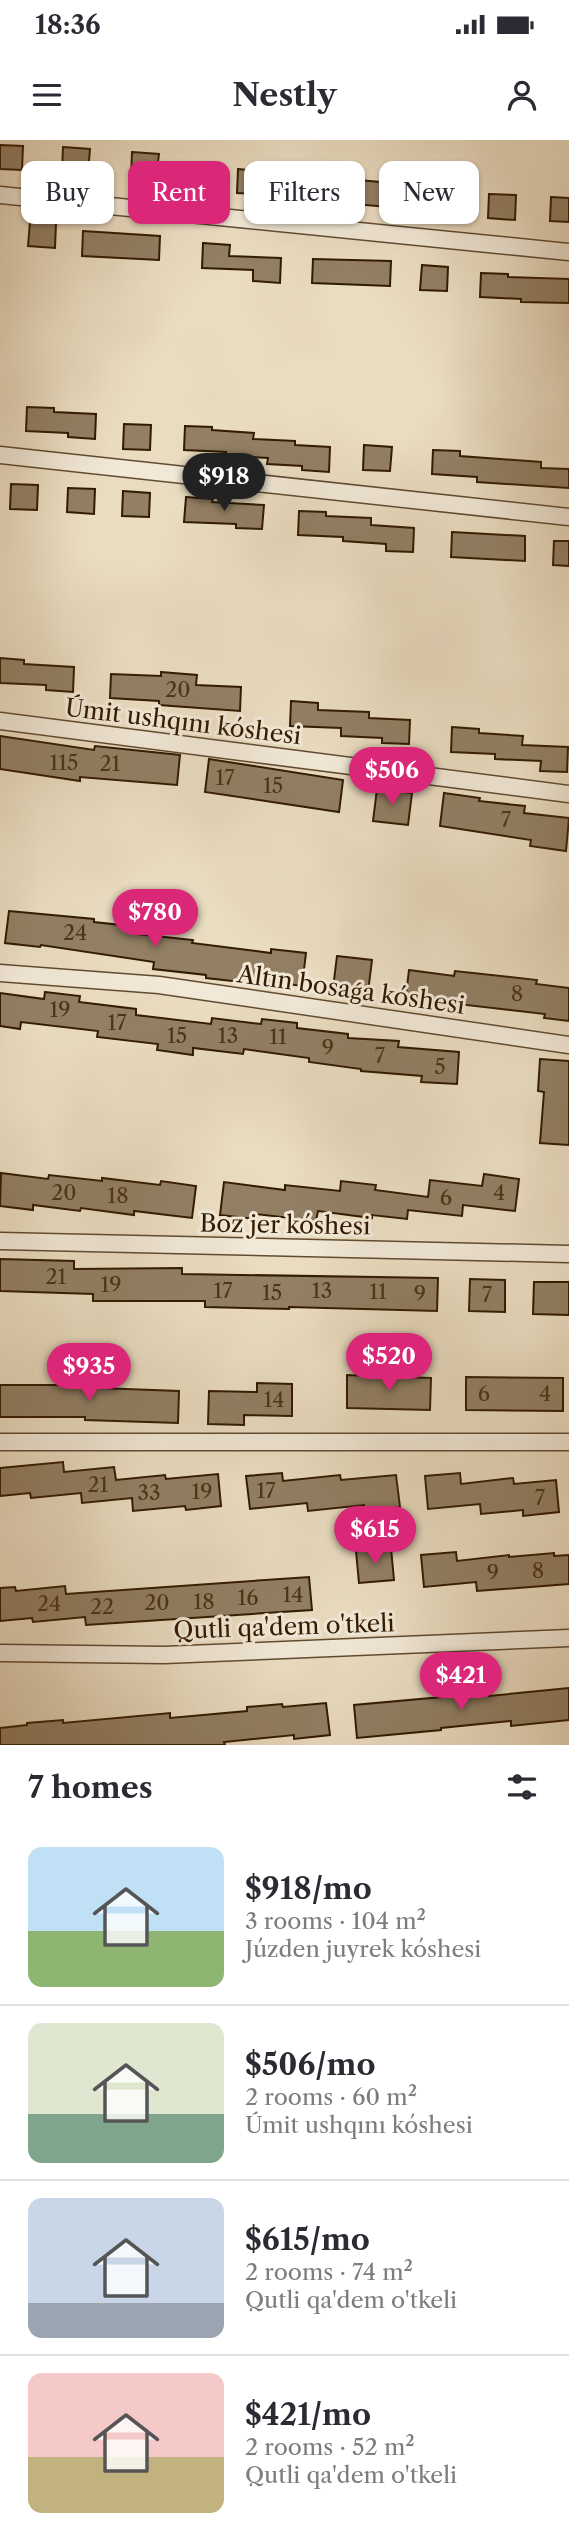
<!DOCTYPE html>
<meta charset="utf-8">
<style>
body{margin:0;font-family:"Libre Caslon Text",serif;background:#f2f2f3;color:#2b2b33;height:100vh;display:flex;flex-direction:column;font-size:26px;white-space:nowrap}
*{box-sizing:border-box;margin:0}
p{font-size:23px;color:#7c7c81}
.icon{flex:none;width:38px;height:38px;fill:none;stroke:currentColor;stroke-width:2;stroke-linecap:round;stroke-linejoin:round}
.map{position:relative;height:1605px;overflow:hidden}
.details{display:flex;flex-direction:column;background:#fff;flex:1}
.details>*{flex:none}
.guide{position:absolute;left:21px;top:21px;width:528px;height:63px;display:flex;gap:14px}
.price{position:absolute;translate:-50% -60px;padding:0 16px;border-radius:24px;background:#db2777;color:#fff;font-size:23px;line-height:46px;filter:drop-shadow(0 2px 4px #0008)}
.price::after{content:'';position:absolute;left:50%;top:42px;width:21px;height:16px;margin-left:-10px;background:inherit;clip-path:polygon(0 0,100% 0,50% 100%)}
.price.selected{background:#222;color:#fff}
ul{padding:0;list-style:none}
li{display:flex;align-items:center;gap:21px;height:175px;padding:0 28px}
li+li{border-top:2px solid #e1e1e2}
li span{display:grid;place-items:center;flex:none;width:196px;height:140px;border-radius:14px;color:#555}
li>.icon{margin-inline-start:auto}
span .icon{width:84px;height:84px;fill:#fffc;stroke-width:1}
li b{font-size:30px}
h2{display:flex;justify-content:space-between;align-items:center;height:84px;padding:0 28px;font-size:30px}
.chip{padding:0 24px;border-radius:14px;background:#fff;box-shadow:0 2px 5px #0004;font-size:24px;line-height:63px}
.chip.selected{background:#db2777;color:#fff}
.status{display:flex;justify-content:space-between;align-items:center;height:49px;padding:0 35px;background:#fff;direction:ltr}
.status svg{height:19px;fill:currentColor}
header{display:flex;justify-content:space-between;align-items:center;height:91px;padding:0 28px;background:#fff;font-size:32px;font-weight:800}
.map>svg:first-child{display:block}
.building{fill:#927f64;stroke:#331b00;stroke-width:2}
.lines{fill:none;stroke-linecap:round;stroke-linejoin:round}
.street-casing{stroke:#614b30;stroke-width:19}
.street{stroke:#f1e8d7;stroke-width:16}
.labels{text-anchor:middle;stroke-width:6;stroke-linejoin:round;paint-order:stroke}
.number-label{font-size:21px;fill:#4b3419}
.street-label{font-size:24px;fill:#331b00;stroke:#f1e8d7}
</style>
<div class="status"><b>18:36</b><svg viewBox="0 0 49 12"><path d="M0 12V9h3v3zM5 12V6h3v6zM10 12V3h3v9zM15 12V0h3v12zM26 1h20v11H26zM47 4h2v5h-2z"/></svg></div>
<header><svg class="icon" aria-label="menu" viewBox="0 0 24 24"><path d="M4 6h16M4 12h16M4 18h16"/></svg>Nestly<svg class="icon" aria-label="person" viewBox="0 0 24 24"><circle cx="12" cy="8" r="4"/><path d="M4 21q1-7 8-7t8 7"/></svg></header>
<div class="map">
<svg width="569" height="1605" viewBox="0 0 569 1605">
<rect width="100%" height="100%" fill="#eadcc1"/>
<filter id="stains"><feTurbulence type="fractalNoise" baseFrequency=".00286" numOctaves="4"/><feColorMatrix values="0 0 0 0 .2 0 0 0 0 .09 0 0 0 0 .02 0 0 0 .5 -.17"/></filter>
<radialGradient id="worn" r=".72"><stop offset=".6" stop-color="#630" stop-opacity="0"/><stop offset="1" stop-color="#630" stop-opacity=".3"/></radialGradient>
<g class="building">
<polygon points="0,5 23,6 22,30 0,29"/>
<polygon points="63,7 90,9 88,33 62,32"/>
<polygon points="132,12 159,14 158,22 208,25 206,49 179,48 180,40 131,37"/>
<polygon points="238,29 402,44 400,68 331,62 331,60 288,58 288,56 237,53"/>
<polygon points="434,51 461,53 460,77 433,76"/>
<polygon points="489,54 516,55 515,80 488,78"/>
<polygon points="551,57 569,58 569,82 550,81"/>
<polygon points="30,82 56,83 55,108 28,106"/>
<polygon points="83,91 160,96 159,120 82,116"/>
<polygon points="203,103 230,105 229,116 281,118 280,143 253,141 253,130 202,128"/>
<polygon points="313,119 391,121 390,146 312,143"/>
<polygon points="422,125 448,127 447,151 420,150"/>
<polygon points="481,133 508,134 508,137 569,139 569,163 521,162 521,159 480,157"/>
<polygon points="27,267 54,268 54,272 96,274 95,299 68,297 68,293 26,291"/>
<polygon points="124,284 151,285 150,310 123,309"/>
<polygon points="185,286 212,287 212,290 254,293 253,299 295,301 295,305 330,307 329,332 302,330 302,326 267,324 268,318 226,316 226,312 184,310"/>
<polygon points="364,305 392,307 390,331 363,330"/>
<polygon points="433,310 460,311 460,316 541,322 541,328 569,329 569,348 477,342 477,337 432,334"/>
<polygon points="11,344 38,345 37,370 10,369"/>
<polygon points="68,348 95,349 94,374 67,372"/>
<polygon points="123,351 150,353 149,377 122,376"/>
<polygon points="186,357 213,359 212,362 264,365 262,389 236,388 236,384 184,382"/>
<polygon points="299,371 326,372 326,376 371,378 371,385 414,388 413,412 386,411 386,404 343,401 343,397 298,395"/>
<polygon points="452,392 525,396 525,421 451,417"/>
<polygon points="554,401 569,401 569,426 553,425"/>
<polygon points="0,518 24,520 24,524 74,527 73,552 46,550 46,545 0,543"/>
<polygon points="161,532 197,535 196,545 241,547 240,571 159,565 159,561 110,558 111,534 161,536"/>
<polygon points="291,561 318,563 318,570 369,572 369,578 410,580 409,604 382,603 382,598 341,596 341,588 290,586"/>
<polygon points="452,587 479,589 479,593 523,596 522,605 568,607 567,632 540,631 541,621 495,619 495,614 451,612"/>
<polygon points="0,596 94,610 95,606 180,615 177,645 80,637 80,641 0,629"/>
<polygon points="209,619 343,640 339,672 205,652"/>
<polygon points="377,649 412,653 408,685 373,681"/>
<polygon points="444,653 480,658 479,661 525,666 524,673 569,678 566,711 530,706 531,700 440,686"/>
<polygon points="9,771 94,779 94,782 139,787 138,794 193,800 192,803 271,813 271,809 306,813 302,846 241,838 241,842 206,838 206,835 153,829 154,822 41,805 40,807 5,803"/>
<polygon points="337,816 372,820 368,852 333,848"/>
<polygon points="409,830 454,836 455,831 537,840 536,844 569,848 569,881 544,878 545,874 441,862 440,867 405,863"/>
<polygon points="45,852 80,856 79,862 136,869 136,875 211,884 212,878 261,884 262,879 297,883 297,888 348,894 348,898 399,901 398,907 459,912 457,944 421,942 422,936 361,931 361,929 309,922 309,918 244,909 243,914 193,908 193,915 157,910 158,904 97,897 98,891 21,882 20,889 0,886 0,853 44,859"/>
<polygon points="540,919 569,921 569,1005 540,1003 544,952 538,951"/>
<polygon points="1,1033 48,1039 49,1035 102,1041 102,1038 160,1045 161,1041 196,1046 192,1078 134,1071 134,1075 81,1068 80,1071 33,1065 33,1070 0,1066"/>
<polygon points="484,1034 519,1039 515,1071 463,1065 462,1076 408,1070 407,1079 372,1075 372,1078 318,1071 316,1081 256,1074 255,1079 220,1075 224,1042 285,1050 285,1045 340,1051 341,1041 376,1045 375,1050 428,1057 430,1040 482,1046"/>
<polygon points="0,1119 74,1121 74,1129 182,1128 182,1134 438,1138 437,1171 289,1167 289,1169 205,1167 205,1161 93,1161 93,1154 0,1151"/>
<polygon points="470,1139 505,1140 505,1172 469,1171"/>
<polygon points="534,1142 569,1142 569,1175 533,1174"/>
<polygon points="347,1235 431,1238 430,1270 347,1268"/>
<polygon points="466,1237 563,1238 563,1271 466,1270"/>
<polygon points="257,1243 292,1244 292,1276 244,1275 244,1285 208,1284 209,1251 257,1252"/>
<polygon points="0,1245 72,1245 72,1247 179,1251 178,1283 85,1280 85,1277 0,1277"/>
<polygon points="63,1322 64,1332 114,1327 116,1340 165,1335 166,1339 218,1334 221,1366 186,1370 185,1366 133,1371 132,1358 82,1363 81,1353 31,1358 30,1353 0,1356 0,1328"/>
<polygon points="282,1333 283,1341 340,1335 341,1340 396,1335 400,1367 364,1371 364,1365 308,1371 307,1363 250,1369 246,1336"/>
<polygon points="460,1333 461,1344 513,1338 514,1344 556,1340 559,1372 523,1376 523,1370 481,1374 480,1364 428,1369 425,1336"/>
<polygon points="391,1408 394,1440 359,1443 356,1411"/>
<polygon points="456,1412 457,1421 509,1415 509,1417 554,1413 554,1416 569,1415 569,1444 477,1451 476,1442 424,1447 421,1415"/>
<polygon points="309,1437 312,1470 86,1485 85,1477 33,1482 32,1478 0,1481 0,1448 15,1447 16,1451 65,1446 66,1454"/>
<polygon points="569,1548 569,1580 511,1586 511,1581 441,1588 441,1590 357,1598 354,1565 453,1556 453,1554 489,1550 489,1556"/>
<polygon points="326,1563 330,1595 294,1599 294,1595 224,1602 225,1605 0,1605 0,1588 27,1585 27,1583 63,1580 63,1583 170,1573 170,1578 247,1571 247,1567 282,1564 283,1567"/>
</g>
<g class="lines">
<g class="street-casing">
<g id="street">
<polyline points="0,55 569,112"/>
<polyline points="0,315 569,377"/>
<polyline points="0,581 569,654"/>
<polyline points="0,833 159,845 569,905"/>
<polyline points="0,1101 569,1114"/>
<polyline points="0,1302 569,1302"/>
<polyline points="0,1513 164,1515 569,1498"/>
</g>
</g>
<use href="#street" class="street"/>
</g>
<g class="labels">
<g class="number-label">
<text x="178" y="557">20</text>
<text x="64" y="630">115</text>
<text x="110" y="631">21</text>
<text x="225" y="645">17</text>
<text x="273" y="653">15</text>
<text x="506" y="687">7</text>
<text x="75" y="800">24</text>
<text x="517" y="861">8</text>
<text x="60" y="877">19</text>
<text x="117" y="890">17</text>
<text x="177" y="903">15</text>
<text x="228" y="903">13</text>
<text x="278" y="904">11</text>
<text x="328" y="915">9</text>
<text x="380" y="923">7</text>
<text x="440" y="934">5</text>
<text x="64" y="1060">20</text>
<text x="499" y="1060">4</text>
<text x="118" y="1063">18</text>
<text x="446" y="1065">6</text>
<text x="56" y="1144">21</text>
<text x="111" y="1152">19</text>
<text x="223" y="1158">17</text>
<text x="322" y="1158">13</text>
<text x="378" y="1159">11</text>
<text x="272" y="1160">15</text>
<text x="420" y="1161">9</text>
<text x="487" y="1162">7</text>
<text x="484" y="1261">6</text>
<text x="545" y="1261">4</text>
<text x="274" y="1267">14</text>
<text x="98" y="1352">21</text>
<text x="266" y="1358">17</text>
<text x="202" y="1359">19</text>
<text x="149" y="1360">33</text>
<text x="540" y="1365">7</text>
<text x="538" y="1438">8</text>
<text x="493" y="1440">9</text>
<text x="293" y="1462">14</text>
<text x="248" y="1465">16</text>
<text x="204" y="1469">18</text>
<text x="157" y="1470">20</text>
<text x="49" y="1471">24</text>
<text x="102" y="1474">22</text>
</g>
<g class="street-label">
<text transform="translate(183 582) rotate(7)" y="8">Úmit ushqını kóshesi</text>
<text transform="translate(351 850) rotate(8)" y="8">Altın bosaǵa kóshesi</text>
<text transform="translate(285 1085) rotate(1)" y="8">Boz jer kóshesi</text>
<text transform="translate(284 1487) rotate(-2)" y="8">Qutli qa'dem o'tkeli</text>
</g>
</g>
<rect width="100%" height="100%" filter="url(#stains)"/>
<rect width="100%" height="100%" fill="url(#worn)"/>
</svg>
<b class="price selected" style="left:224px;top:373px">$918</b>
<b class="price" style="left:392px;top:667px">$506</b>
<b class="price" style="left:155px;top:809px">$780</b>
<b class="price" style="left:389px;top:1253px">$520</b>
<b class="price" style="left:89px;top:1263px">$935</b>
<b class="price" style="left:375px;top:1426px">$615</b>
<b class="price" style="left:461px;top:1572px">$421</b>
<div class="guide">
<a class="chip">Buy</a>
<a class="chip selected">Rent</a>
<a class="chip">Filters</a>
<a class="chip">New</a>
</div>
</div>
<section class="details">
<h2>7 homes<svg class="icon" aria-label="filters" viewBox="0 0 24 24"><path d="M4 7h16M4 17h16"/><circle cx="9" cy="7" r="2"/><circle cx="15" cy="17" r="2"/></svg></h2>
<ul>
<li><span style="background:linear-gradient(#bfe0f5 60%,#8fb573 0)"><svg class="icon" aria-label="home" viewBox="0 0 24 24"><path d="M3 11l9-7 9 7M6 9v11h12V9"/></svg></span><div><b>$918/mo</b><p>3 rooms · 104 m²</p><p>Júzden juyrek kóshesi</p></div></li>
<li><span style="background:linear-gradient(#dfe7d0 65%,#7fa58c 0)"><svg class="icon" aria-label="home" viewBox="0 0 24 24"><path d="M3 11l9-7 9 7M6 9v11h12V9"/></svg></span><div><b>$506/mo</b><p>2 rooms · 60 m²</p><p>Úmit ushqını kóshesi</p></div></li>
<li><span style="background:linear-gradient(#c9d6e8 75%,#9aa5b1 0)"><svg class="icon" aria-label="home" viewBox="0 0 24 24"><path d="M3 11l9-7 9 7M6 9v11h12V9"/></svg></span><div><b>$615/mo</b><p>2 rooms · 74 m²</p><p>Qutli qa'dem o'tkeli</p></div></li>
<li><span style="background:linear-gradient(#f6c9c9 60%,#c2b280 0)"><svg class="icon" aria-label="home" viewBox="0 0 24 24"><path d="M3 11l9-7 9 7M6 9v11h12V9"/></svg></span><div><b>$421/mo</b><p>2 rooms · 52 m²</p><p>Qutli qa'dem o'tkeli</p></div></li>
</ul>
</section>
